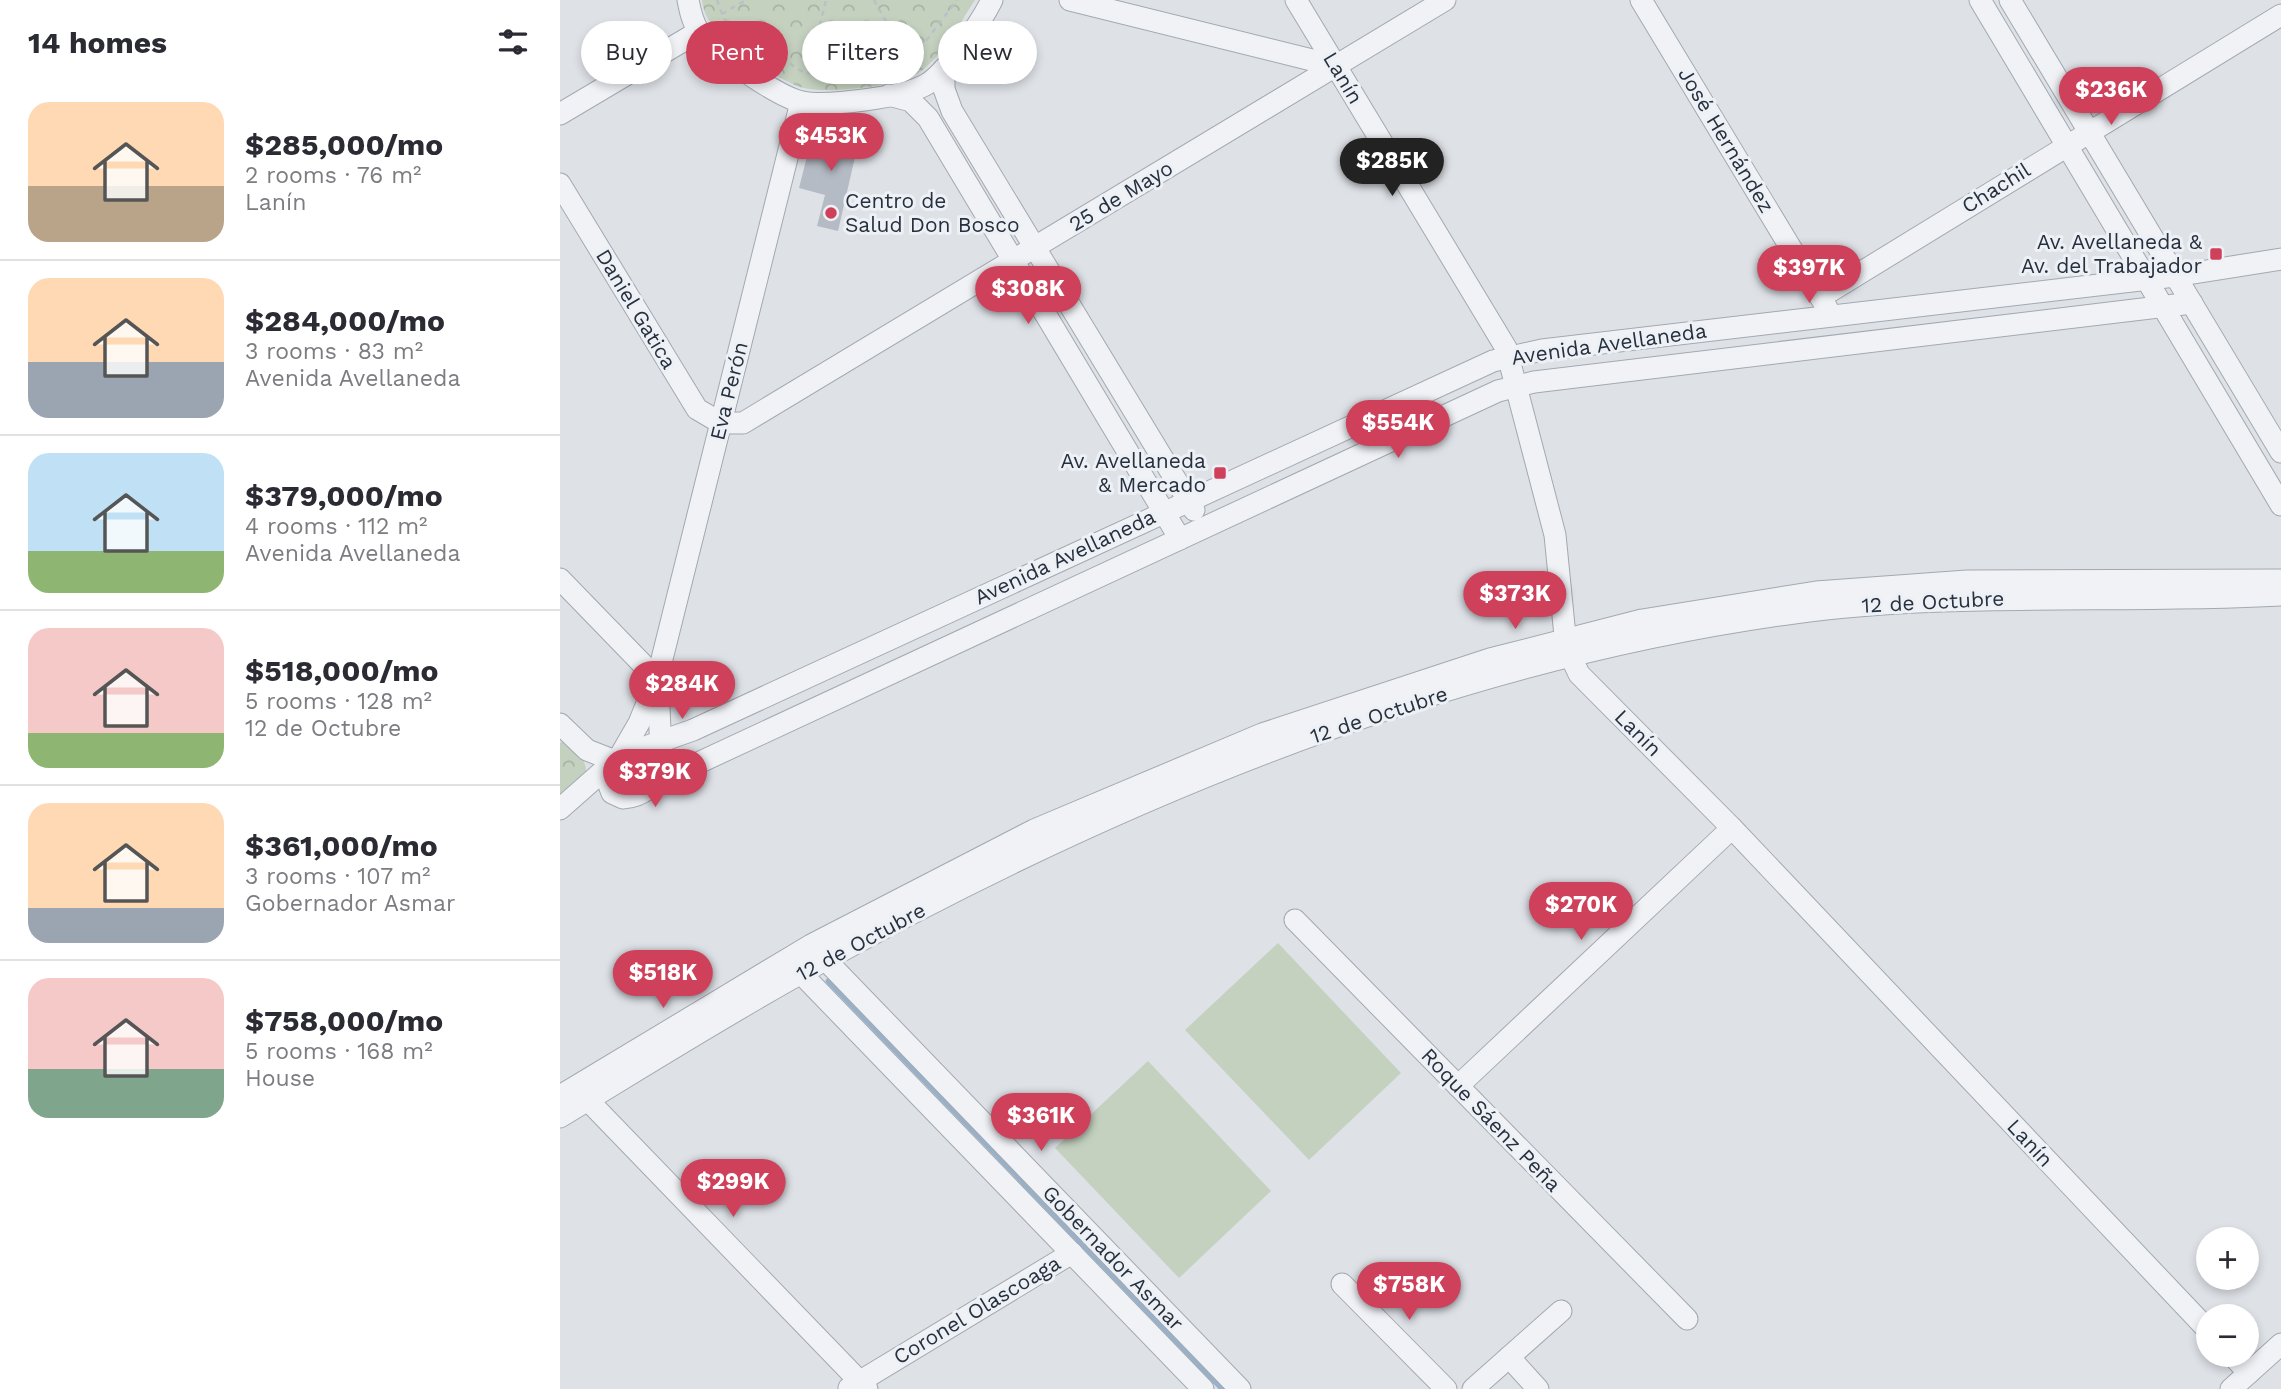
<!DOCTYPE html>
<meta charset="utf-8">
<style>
body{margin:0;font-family:"Work Sans",sans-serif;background:#f2f2f3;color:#2b2b33;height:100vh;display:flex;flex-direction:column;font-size:26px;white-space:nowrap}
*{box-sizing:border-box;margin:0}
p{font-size:23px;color:#7c7c81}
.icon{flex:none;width:38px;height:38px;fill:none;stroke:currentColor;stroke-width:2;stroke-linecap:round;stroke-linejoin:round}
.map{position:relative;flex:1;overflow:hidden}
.side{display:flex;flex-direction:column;background:#fff;width:560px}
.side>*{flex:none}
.hud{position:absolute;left:21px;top:21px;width:665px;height:63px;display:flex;gap:14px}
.fabs{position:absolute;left:1636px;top:1227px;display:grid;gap:14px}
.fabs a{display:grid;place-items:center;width:63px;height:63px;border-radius:50%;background:#fff;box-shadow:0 4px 10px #0003;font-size:35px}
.price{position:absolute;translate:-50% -60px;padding:0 16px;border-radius:24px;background:#cf405b;color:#fff;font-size:23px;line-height:46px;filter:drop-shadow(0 2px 4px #0008)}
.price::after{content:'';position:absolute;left:50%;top:42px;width:21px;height:16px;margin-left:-10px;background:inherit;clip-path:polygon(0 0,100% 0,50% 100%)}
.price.on{background:#222;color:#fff}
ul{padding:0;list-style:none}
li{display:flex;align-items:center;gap:21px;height:175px;padding:0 28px}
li+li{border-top:2px solid #e1e1e2}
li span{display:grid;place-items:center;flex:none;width:196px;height:140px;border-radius:21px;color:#555}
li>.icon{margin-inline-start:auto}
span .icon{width:84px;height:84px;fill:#fffc;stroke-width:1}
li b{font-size:30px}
h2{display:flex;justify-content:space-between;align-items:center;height:84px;padding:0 28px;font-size:30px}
.pill{padding:0 24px;border-radius:32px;background:#fff;box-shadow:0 4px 10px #0003;font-size:24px;line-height:63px}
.pill.on{background:#cf405b;color:#fff}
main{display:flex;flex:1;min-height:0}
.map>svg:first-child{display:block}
.grass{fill:#c4d1bf}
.park{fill:url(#park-crowns)}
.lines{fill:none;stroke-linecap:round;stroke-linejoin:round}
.stream{stroke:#98b1c8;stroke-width:5}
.building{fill:#b5bbc4}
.minor-casing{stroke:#a3a9b1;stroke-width:23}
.path{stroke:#bcc0c6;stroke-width:2.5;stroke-dasharray:5 5;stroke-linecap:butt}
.minor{stroke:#f0f2f6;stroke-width:21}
.poi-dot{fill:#cf405b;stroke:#edf1f5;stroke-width:2.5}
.labels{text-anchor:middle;stroke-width:6;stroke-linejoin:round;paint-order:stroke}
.street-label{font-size:21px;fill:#27303e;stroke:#edf1f5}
.poi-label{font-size:21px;fill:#27303e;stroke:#edf1f5;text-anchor:end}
</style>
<main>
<section class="side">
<h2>14 homes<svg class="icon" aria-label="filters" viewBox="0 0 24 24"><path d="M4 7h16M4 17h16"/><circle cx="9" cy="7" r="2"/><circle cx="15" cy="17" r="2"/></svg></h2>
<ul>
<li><span style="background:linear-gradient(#ffd9b3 60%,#b9a48a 0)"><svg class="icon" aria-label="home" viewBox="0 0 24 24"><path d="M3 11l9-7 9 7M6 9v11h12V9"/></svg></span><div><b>$285,000/mo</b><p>2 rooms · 76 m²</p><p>Lanín</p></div></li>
<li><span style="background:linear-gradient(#ffd9b3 60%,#9aa5b1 0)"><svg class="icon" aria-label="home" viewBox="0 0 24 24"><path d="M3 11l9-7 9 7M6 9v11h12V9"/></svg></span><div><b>$284,000/mo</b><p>3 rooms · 83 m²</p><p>Avenida Avellaneda</p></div></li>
<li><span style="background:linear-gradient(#bfe0f5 70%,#8fb573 0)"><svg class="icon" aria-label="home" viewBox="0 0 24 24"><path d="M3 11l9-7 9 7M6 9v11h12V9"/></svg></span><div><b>$379,000/mo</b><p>4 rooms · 112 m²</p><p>Avenida Avellaneda</p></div></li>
<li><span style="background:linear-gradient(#f6c9c9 75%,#8fb573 0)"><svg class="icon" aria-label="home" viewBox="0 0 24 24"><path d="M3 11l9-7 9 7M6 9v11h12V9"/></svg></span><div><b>$518,000/mo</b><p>5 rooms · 128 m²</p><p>12 de Octubre</p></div></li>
<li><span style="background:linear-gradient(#ffd9b3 75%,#9aa5b1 0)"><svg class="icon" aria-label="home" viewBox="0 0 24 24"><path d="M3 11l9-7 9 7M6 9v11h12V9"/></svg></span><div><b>$361,000/mo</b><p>3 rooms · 107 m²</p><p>Gobernador Asmar</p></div></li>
<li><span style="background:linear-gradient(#f6c9c9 65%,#7fa58c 0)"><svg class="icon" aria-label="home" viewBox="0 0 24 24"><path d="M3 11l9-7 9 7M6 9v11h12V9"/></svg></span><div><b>$758,000/mo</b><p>5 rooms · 168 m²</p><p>House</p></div></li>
</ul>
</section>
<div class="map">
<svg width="1721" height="1389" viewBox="0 0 1721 1389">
<defs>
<pattern id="park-crowns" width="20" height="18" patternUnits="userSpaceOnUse" patternTransform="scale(1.75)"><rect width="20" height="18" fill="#c4d1bf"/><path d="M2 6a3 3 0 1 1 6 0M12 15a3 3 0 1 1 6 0" fill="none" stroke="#a8b4a5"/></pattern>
</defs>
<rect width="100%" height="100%" fill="#dee2e7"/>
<g class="grass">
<polygon points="70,756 91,760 91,775 67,792 51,776"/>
<polygon points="718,943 841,1073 749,1160 625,1030"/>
<polygon points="588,1061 711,1191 619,1278 495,1148"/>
</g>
<g class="park">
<path d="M142 0H415C399 24 381 60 355 75 336 86 266 94 244 88 221 83 166 43 152 25 146 17 143 9 142 0Z"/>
<path d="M4 741C14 750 27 758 26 773L0 797V743Z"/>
</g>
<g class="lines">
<polyline class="stream" points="268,981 662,1389"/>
</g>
<polygon class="building" points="282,129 301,131 278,231 257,226 265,195 239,188 253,133 280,140"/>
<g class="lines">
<g class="minor-casing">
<g id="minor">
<path d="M128 0C130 10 132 21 138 30 151 51 218 97 242 102 267 107 346 97 367 84 388 71 421 22 432 0"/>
<polyline points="510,0 776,66"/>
<polyline points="736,0 946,348 995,535 1006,646 1019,674 1172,828 1648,1330"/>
<polyline points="1081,0 1267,308"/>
<polyline points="1420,0 1721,505"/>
<polyline points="1450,0 1721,452"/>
<polyline points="384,69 384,89 392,111 634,510"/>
<polyline points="329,95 351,101 368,118 620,539"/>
<polyline points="0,114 138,32"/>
<polyline points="0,184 137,409 161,423 183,423 885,0"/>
<polyline points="1261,297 1721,15"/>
<polyline points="0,579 97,679"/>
<polyline points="98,682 101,754"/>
<polyline points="0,724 27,750 55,761"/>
<polyline points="60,756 79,723 97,679 241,102"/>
<path d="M51 765 46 777 52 793 63 798C81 797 99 785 101 766L92 750 79 749"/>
<polyline points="93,784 938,391 974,382 1632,303"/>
<polyline points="0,809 60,756 133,730 933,361 982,350 1615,276 1721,259"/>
<polyline points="735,920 1127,1319"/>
<polyline points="256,950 680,1389"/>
<polyline points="231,963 643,1389"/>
<polyline points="898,1086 1172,828"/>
<polyline points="19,1091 307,1389"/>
<polyline points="0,1096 251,945 474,830 702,734 930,659 1082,620 1256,592 1407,581 1721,580"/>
<path d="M0 1117C81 1068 162 1017 245 971 548 802 888 660 1234 613 1396 591 1558 604 1721 595"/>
<polyline points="782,1284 886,1389"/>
<polyline points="1671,1354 1689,1373"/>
<polyline points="949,1357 978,1389"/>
<polyline points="289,1388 512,1253"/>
<polyline points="913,1389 1001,1311"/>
<polyline points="1671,1389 1721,1344"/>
</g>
</g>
<g class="path">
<polyline points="157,0 164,19 241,71 255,75 342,64 353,58 397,0"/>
<polyline points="314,0 348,61"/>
<polyline points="162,14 186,0"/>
<polyline points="248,74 266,0"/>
</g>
<use href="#minor" class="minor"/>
</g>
<g class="poi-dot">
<circle cx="271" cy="213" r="7"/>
<rect x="1649" y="247" width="14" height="14" rx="3.5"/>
<rect x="653" y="466" width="14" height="14" rx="3.5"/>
</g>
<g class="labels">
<g class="street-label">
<text transform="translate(783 78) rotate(59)" y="7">Lanín</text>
<text transform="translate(1166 140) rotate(59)" y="7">José Hernández</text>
<text transform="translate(1436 188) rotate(-32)" y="7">Chachil</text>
<text transform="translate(561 196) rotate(-31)" y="7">25 de Mayo</text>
<text transform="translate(76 309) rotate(59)" y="7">Daniel Gatica</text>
<text transform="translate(1049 344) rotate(-8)" y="7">Avenida Avellaneda</text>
<text transform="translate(169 391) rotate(-76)" y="7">Eva Perón</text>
<text transform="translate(505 557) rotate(-25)" y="7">Avenida Avellaneda</text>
<text transform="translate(1373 602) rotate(-3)" y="7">12 de Octubre</text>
<text transform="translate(819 715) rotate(-18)" y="7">12 de Octubre</text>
<text transform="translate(1078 733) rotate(45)" y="7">Lanín</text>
<text transform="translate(301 942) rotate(-28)" y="7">12 de Octubre</text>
<text transform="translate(931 1120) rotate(46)" y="7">Roque Sáenz Peña</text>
<text transform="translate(1470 1143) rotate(47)" y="7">Lanín</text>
<text transform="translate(553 1258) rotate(46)" y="7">Gobernador Asmar</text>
<text transform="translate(417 1310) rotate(-31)" y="7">Coronel Olascoaga</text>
</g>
<g class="poi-label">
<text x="285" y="208" text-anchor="start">Centro de<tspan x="285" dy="24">Salud Don Bosco</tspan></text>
<text x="1642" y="249">Av. Avellaneda &amp;<tspan x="1642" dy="24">Av. del Trabajador</tspan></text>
<text x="646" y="468">Av. Avellaneda<tspan x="646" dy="24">&amp; Mercado</tspan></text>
</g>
</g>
</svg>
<div class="fabs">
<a>+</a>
<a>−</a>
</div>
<b class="price" style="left:1551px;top:127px">$236K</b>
<b class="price" style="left:271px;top:173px">$453K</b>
<b class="price on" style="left:832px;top:198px">$285K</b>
<b class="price" style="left:1249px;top:305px">$397K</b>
<b class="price" style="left:468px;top:326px">$308K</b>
<b class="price" style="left:838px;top:460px">$554K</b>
<b class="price" style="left:955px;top:631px">$373K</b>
<b class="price" style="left:122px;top:721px">$284K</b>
<b class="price" style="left:95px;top:809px">$379K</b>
<b class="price" style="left:1021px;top:942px">$270K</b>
<b class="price" style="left:103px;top:1010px">$518K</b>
<b class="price" style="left:481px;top:1153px">$361K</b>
<b class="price" style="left:173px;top:1219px">$299K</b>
<b class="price" style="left:849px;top:1322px">$758K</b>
<div class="hud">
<a class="pill">Buy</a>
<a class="pill on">Rent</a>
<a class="pill">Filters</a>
<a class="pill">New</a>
</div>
</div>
</main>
